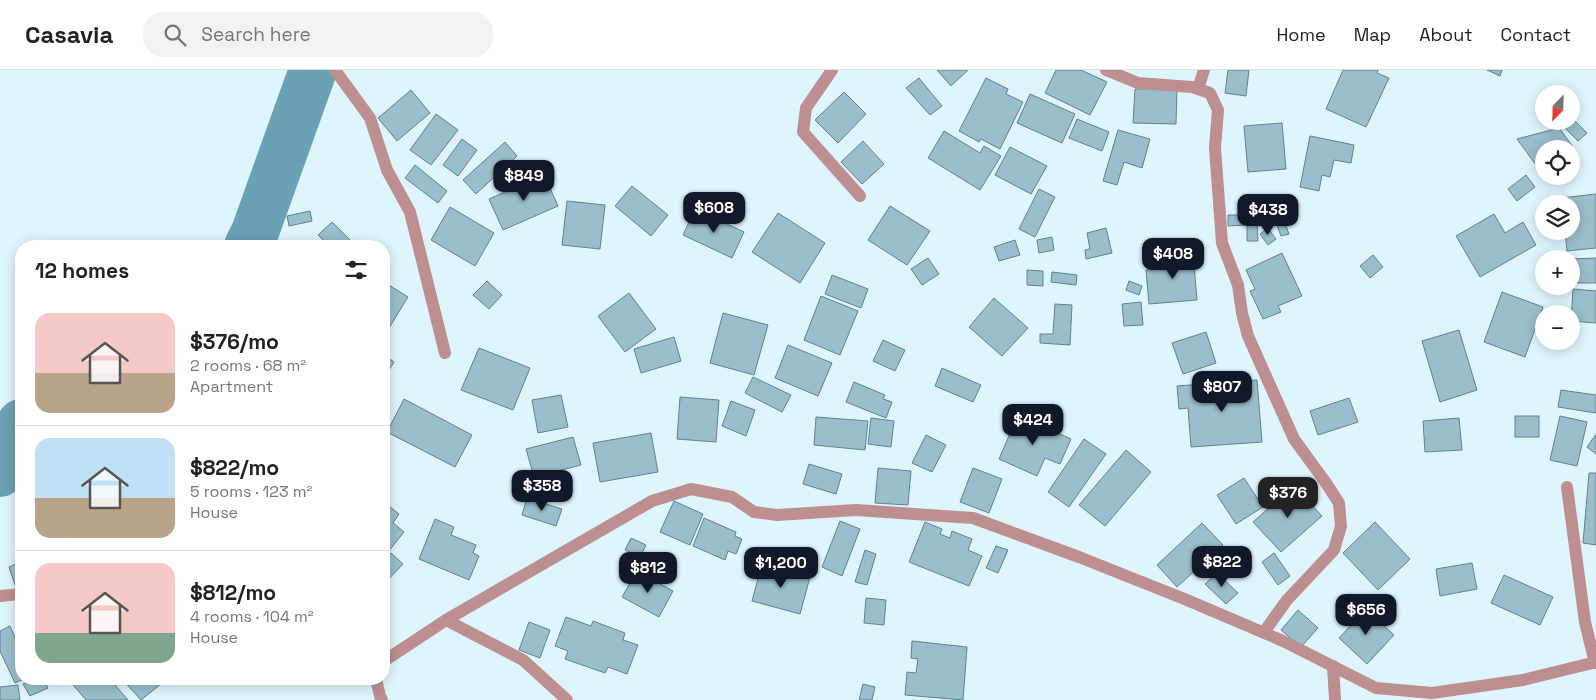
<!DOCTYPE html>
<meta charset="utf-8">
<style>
body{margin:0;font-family:"Space Grotesk",sans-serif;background:#f2f2f2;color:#222;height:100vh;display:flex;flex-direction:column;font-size:19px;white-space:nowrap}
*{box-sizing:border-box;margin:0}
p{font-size:16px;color:#767676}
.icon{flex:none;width:28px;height:28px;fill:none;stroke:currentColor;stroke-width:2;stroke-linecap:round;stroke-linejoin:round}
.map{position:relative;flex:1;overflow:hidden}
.panel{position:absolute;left:15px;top:170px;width:375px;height:445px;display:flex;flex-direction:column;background:#fff;border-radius:20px;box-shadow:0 2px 12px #0003}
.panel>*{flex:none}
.needle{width:32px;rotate:203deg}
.fabs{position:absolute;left:1535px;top:15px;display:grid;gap:10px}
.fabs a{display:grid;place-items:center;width:45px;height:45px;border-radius:50%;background:#fff;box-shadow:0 2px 12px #0003;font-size:25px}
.price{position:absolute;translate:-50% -42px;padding:0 11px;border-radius:10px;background:#111827;color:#fff;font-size:16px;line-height:32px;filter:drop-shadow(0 1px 2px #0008)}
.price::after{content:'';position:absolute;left:50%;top:30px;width:15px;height:11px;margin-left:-8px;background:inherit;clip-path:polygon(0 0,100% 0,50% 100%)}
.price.on{background:#222;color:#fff}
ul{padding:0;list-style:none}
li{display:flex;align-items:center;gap:15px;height:125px;padding:0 20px}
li+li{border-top:1px solid #e0e0e0}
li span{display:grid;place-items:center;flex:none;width:140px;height:100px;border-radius:15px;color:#555}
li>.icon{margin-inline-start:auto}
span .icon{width:60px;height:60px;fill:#fffc;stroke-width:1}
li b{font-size:21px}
h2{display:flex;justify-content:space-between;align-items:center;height:60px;padding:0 20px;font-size:21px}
header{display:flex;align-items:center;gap:30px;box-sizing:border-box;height:70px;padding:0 25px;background:#fff;border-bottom:1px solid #e0e0e0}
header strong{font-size:24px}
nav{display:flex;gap:28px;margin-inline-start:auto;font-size:18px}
.search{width:350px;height:45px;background:#f2f2f2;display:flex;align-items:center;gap:12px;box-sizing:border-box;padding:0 18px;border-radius:20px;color:#767676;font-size:19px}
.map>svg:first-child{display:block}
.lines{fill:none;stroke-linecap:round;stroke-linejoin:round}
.river{stroke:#6aa1b5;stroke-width:48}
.building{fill:#9abecc;stroke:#5f828f}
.minor{stroke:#bd8f91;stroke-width:12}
</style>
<header>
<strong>Casavia</strong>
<div class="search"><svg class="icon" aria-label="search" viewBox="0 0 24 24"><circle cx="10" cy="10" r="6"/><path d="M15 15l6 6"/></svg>Search here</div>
<nav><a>Home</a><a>Map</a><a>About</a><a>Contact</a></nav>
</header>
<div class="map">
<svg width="1596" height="630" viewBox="0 0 1596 630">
<rect width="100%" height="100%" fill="#dff5fe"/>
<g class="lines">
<g class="river">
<polyline points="248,176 255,162 313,0"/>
<polyline points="0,403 21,353"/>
</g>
</g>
<g class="building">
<polygon points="937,0 968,0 951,16"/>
<polygon points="1056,0 1081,0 1107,12 1090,45 1045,23"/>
<polygon points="1228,0 1249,0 1246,26 1225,23"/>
<polygon points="1343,0 1378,0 1377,3 1389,8 1366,57 1326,39"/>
<polygon points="1487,0 1502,0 1500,6"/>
<polygon points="919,8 942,36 930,45 906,18"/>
<polygon points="986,8 1008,19 1006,24 1023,32 1000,79 981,69 979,72 959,61"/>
<polygon points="1177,18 1176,54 1133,53 1135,19"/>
<polygon points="411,20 430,43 397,71 378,48"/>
<polygon points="844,22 866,44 838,73 815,50"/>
<polygon points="1030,24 1075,44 1062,73 1017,53"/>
<polygon points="436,44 458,60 431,95 410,80"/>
<polygon points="1571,47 1587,63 1578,71 1561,54 1564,51 1571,51"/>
<polygon points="1077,49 1109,62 1102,81 1069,68"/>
<polygon points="1282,53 1286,99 1248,102 1244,56"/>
<polygon points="1559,58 1577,82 1571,86 1571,79 1544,79 1544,106 1517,69"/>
<polygon points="1118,60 1150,69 1142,98 1124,92 1117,115 1103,111"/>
<polygon points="944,61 980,83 984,76 1001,86 980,120 928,88"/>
<polygon points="1310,66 1354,75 1351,93 1334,90 1330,107 1322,105 1319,121 1300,117"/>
<polygon points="462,69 477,80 458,106 443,95"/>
<polygon points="863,71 884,94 862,114 841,92"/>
<polygon points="505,72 517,86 476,124 463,110"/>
<polygon points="1010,77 1047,96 1031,124 995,105"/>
<polygon points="415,95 447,121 438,133 405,108"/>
<polygon points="544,105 558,136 503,160 489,129"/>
<polygon points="1526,105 1535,117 1517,131 1508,119"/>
<polygon points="632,116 668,145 651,166 615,136"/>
<polygon points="1039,119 1055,127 1035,167 1019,159"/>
<polygon points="1596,124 1596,178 1567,181 1565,161 1571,161 1571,134 1562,134 1561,128"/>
<polygon points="567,131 605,135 600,179 562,175"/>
<polygon points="890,136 930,161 907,195 868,170"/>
<polygon points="450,137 494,163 475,196 431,170"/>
<polygon points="695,139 744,162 732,188 683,165"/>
<polygon points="310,141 312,151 289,156 287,146"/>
<polygon points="778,143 825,173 800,213 752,182"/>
<polygon points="1494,144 1505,163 1523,152 1536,175 1480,207 1456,166"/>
<polygon points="1228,145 1266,145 1266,154 1257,154 1258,171 1247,171 1247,155 1228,156"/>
<polygon points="1283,148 1289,164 1281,166 1275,150"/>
<polygon points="332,152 356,176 329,176 318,165"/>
<polygon points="1106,158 1112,183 1086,189 1085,180 1090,179 1087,163"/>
<polygon points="1268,158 1276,169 1268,175 1260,164"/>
<polygon points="1052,167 1054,180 1039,183 1037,170"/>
<polygon points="1015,170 1020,185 999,191 994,177"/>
<polygon points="1193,182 1197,230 1149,234 1146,200 1163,199 1162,184"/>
<polygon points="1282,183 1302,226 1278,236 1281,242 1263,249 1250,221 1255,219 1246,200"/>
<polygon points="1373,185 1383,197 1370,208 1360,196"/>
<polygon points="928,188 939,204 922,215 911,199"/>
<polygon points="1596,188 1596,213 1571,213 1571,189"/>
<polygon points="1027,200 1043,201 1043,216 1027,215"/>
<polygon points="1052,202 1077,205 1076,215 1051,212"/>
<polygon points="832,205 868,219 861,238 825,224"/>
<polygon points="487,211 502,225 489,239 473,225"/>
<polygon points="1129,211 1142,216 1139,225 1126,220"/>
<polygon points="384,212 408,227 389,258 384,255"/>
<polygon points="1573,219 1596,221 1596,253 1571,251"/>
<polygon points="1502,222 1543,237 1525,287 1484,272"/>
<polygon points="629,223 656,259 625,282 598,246"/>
<polygon points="821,226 858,241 840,285 804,270"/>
<polygon points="994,228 1028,258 1002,286 969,257"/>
<polygon points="1141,232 1143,255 1124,256 1122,234"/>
<polygon points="1055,234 1072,235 1070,275 1040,273 1040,264 1053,264"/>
<polygon points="723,243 768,255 754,305 710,293"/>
<polygon points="1459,260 1477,320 1440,332 1422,271"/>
<polygon points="1206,262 1216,293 1183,304 1172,273"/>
<polygon points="674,267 681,291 641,303 634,279"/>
<polygon points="883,270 905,280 895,301 873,291"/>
<polygon points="788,275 832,293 818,326 775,308"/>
<polygon points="479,278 530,298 513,340 461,320"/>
<polygon points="384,285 394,292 384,308"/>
<polygon points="942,298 981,315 973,332 935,316"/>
<polygon points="753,307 791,325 782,342 745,323"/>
<polygon points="1257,310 1262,372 1191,377 1188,338 1179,339 1177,316"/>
<polygon points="854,312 885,325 883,329 892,332 886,348 846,332"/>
<polygon points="1561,320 1596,325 1596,343 1558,337"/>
<polygon points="561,325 568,357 538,363 532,330"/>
<polygon points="680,327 719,330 716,372 677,369"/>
<polygon points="1349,328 1358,352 1318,365 1310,341"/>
<polygon points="404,329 472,365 455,397 387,362"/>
<polygon points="731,331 755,340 746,366 722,356"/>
<polygon points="1018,345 1071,369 1060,394 1045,388 1037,406 999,389"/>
<rect x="1515" y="346" width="24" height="21"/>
<polygon points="1560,346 1587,352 1577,396 1550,390"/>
<polygon points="816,347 868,351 865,380 814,375"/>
<polygon points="871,348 894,351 891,377 868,374"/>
<polygon points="1459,348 1462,380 1425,382 1423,351"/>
<polygon points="651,363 658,402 600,412 593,373"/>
<polygon points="1596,364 1596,384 1587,377"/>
<polygon points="926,365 946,375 932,402 912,393"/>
<polygon points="573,367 581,395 534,407 526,379"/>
<polygon points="1084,369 1106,384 1069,437 1048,422"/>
<polygon points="1126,380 1151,402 1105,456 1079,435"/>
<polygon points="809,394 842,404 836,424 803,414"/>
<polygon points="878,398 911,401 908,435 875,433"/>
<polygon points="973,398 1002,409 989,443 960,432"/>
<polygon points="1589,403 1596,403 1596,475 1583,473"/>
<polygon points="1244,408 1263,437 1236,454 1217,425"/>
<polygon points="1294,416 1322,446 1281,482 1253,452"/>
<polygon points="527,428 562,439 556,456 522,445"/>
<polygon points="674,431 703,444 690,475 660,462"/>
<polygon points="384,432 399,444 393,453 404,462 384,487"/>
<polygon points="704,448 736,462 735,466 742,469 736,484 728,481 725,490 693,476"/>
<polygon points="435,449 454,457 451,465 476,475 473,483 479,486 469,510 419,489"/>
<polygon points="840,451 860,459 842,506 822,497"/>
<polygon points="925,452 942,459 940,464 950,468 952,461 972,469 968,480 982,486 969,516 909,492"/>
<polygon points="1375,452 1410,489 1378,520 1343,483"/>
<polygon points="1202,453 1223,475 1177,517 1157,495"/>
<polygon points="631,468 646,475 640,487 625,480"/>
<polygon points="996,476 1008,480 998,503 986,498"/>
<polygon points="865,480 876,484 867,515 855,512"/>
<polygon points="391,483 403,494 384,514 384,491"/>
<polygon points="1274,483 1290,506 1278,515 1262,492"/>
<polygon points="21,492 21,520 17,521 9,497"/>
<polygon points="1472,493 1477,519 1440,526 1436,499"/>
<polygon points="762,494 810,507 800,544 752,531"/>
<polygon points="637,501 673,521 659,547 622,527"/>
<polygon points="1217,503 1238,523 1226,534 1205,514"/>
<polygon points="1504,505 1553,527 1540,555 1491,533"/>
<polygon points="866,528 886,530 884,555 864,553"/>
<polygon points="1366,539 1394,565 1367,594 1339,568"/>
<polygon points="1298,540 1318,558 1301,577 1281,560"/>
<polygon points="566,547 591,556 593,551 625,563 623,570 638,575 627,604 608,597 605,603 565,589 568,581 555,576"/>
<polygon points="529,552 550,560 540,588 519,580"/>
<polygon points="10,556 21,581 21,609 24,609 15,613 0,581 0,561"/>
<polygon points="912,571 967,577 963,630 905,625 907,602 916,603 918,589 911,588"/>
<polygon points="35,609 43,609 48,618 30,626 23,614"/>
<polygon points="68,609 110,609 128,630 86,630"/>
<polygon points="122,609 167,609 141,630"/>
<polygon points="863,614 875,617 872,630 859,630"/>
<polygon points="18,615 20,630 0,630 0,617"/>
</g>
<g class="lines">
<g class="minor">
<polyline points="335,0 370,48 387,100 410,142 445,283"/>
<polyline points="832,0 806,38 803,62 860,126"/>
<polyline points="1106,0 1138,13 1192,17 1210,23 1218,40 1215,78 1222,173 1238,215 1242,243 1248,266 1294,369 1326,413 1339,433 1341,456 1334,480 1287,530 1264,562"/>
<polyline points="1198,19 1204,0"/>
<polyline points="1567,417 1585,552 1595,593"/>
<polyline points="0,526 21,524"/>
<polyline points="446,550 523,590 567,630"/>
<polyline points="384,591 446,550 652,431 691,419 732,427 754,442 777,445 856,440 973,448 1079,487 1187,530 1283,571 1376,618 1432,623 1523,610 1596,592"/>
<polyline points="1333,596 1335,630"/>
<polyline points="376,609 380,626 382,630"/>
</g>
</g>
</svg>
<div class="fabs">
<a><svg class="needle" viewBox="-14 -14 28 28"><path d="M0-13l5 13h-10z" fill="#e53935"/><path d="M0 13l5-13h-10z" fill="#767676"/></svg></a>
<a><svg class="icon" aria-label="locate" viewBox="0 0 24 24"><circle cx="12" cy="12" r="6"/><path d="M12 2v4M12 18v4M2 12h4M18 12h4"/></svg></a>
<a><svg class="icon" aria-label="layers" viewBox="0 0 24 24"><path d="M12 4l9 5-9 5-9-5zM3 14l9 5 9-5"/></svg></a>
<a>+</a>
<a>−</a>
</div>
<b class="price" style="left:524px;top:132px">$849</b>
<b class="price" style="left:714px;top:164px">$608</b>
<b class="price" style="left:1268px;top:166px">$438</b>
<b class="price" style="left:1173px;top:210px">$408</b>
<b class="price" style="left:1222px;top:343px">$807</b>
<b class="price" style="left:1033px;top:376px">$424</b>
<b class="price" style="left:542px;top:442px">$358</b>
<b class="price on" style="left:1288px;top:449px">$376</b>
<b class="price" style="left:1222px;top:518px">$822</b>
<b class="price" style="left:781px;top:519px">$1,200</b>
<b class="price" style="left:648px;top:524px">$812</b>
<b class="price" style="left:1366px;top:566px">$656</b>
<section class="panel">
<h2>12 homes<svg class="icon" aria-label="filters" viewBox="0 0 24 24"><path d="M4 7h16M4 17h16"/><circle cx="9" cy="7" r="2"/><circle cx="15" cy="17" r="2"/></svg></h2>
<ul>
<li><span style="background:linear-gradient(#f6c9c9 60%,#b9a48a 0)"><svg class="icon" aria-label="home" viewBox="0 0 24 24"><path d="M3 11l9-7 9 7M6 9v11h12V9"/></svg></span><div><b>$376/mo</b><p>2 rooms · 68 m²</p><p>Apartment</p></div></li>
<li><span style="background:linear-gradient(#bfe0f5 60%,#b9a48a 0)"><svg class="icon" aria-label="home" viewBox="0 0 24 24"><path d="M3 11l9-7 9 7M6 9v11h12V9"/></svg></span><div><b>$822/mo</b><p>5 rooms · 123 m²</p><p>House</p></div></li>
<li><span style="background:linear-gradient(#f6c9c9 70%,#7fa58c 0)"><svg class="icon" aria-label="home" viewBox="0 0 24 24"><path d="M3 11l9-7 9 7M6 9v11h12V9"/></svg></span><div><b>$812/mo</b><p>4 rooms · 104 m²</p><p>House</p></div></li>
</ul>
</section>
</div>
